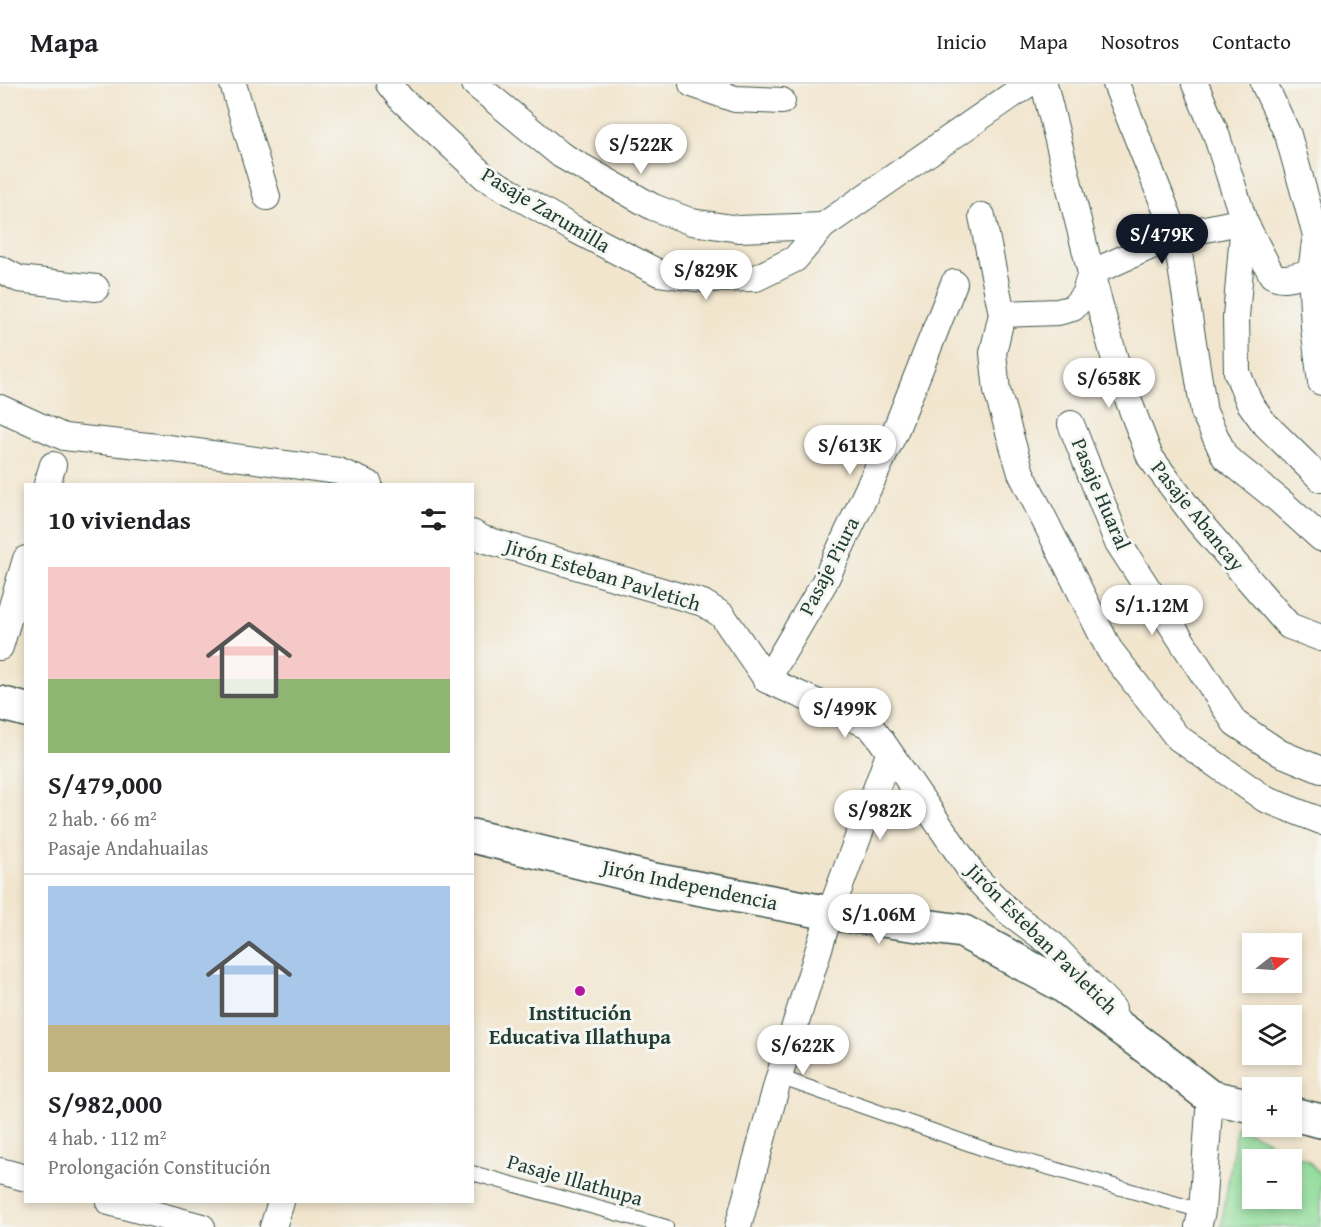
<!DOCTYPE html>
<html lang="es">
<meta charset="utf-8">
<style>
body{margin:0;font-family:"Gentium Book Plus",serif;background:#f2f2f2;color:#202124;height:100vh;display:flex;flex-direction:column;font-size:22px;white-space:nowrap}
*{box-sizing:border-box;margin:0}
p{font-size:20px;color:#757577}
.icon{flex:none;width:33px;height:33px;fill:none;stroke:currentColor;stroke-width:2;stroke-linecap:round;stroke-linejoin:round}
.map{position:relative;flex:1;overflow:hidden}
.panel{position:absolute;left:24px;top:399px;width:450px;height:720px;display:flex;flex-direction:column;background:#fff;border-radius:0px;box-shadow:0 3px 9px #0003}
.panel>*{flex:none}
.needle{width:39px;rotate:73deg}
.tools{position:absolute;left:1242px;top:849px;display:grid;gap:12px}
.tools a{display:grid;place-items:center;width:60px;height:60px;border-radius:0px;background:#fff;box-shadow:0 3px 9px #0003;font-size:30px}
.price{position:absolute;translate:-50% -51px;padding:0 14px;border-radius:21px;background:#fff;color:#222;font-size:20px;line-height:39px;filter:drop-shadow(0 2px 3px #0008)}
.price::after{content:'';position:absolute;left:50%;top:36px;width:18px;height:14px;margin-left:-9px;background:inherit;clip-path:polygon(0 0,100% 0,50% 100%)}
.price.selected{background:#111827;color:#fff}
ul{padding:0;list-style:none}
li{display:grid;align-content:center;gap:12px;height:318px;padding:0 24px}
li+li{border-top:2px solid #e0e0e0}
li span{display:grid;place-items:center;height:186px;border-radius:0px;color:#555}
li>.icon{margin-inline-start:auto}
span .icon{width:108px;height:108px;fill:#fffc;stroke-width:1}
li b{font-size:26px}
h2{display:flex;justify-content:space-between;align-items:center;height:72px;padding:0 24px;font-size:26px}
header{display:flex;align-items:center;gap:36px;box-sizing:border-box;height:84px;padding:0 30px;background:#fff;border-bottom:2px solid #e0e0e0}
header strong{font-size:28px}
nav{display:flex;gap:33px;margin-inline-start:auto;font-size:21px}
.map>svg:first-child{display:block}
.green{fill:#8fdc99;stroke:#578c66;stroke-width:1.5;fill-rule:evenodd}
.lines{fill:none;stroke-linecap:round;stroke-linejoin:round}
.lane-casing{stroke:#3e564b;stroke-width:16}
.street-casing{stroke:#3e564b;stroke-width:28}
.secondary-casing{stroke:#3e564b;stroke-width:36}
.lane{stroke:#fff;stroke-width:14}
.street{stroke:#fff;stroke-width:26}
.secondary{stroke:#fff;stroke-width:33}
.poi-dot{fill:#b5179e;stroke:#f6f6f2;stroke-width:2}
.labels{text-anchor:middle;stroke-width:6;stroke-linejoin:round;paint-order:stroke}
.street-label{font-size:21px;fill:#1f3d34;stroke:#f6f6f2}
.poi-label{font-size:21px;font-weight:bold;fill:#1f3d34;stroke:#f6f6f2}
</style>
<header>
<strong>Mapa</strong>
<nav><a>Inicio</a><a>Mapa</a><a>Nosotros</a><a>Contacto</a></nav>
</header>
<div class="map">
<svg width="1321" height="1143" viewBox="0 0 1321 1143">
<rect width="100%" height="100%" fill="#f6f6f2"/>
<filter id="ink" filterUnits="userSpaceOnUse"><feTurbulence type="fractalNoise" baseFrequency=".0167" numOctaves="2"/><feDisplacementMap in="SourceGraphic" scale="12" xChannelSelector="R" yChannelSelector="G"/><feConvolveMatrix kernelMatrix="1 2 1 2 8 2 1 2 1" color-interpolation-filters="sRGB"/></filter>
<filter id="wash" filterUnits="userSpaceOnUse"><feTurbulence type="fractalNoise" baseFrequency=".008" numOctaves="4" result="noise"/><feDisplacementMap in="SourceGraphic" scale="24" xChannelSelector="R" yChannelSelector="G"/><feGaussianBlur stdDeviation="1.35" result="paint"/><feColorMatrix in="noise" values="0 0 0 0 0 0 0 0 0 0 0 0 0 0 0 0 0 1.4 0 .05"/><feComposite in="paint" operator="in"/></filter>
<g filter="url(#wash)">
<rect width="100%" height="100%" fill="#f1e5cd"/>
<path class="green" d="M1237 1042 1309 1077 1321 1092V1143H1221ZM1252 1076H1292V1114H1252Z"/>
</g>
<g filter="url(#ink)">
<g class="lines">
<g class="lane-casing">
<g id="lane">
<polyline points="779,993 987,1066 1202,1127"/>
<polyline points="472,1089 666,1143"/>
</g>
</g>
<g class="street-casing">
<g id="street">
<polyline points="233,0 267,113"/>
<polyline points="389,0 401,15 485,93 574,145 659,189 704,195 756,194 795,175 823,142 1028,0"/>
<polyline points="475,0 561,71 653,123 692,138 739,145 823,142"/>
<polyline points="692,0 735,15 782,17"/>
<polyline points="1044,0 1091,189 1120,294 1150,373 1198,437 1289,542 1321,554"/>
<polyline points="1116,0 1176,151 1204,328 1225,373 1280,417 1321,454"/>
<polyline points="1195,0 1216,50 1244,137 1236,233 1237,288 1249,318 1264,339 1321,395"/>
<polyline points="1264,0 1288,51 1316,151 1311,188 1314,243 1321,298"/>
<polyline points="982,132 1002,230 993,269 997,307 1021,389 1109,565 1177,653 1265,715 1321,737"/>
<polyline points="0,185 19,195 96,204"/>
<path d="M1002 230 1058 228 1073 224 1084 211 1091 189 1176 151 1244 137 1272 191C1284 198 1298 191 1311 188"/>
<polyline points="0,324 64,353 167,364 338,387 369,400"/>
<polyline points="1071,340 1117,457 1235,639 1280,669 1321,686"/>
<polyline points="47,400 53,381"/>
<polyline points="472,449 483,455 703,519 722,531 767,596 870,642 881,656 975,793 1010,829 1053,861 1113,925"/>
<polyline points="0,563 26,475"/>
<polyline points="767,596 824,499 896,345 954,199"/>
<polyline points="0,1087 26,1094"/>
<polyline points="109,1118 202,1143"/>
<polyline points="273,1143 281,1118"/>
<polyline points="738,1143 779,993 830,829 889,670"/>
<polyline points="1198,1143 1202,1127 1210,1013"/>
</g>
</g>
<g class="secondary-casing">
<g id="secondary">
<polyline points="0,619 26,626"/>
<polyline points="472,752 654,796 830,829 962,847 1062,901 1150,966 1210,1013 1252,1022"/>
<polyline points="1292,1030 1321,1037"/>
</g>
</g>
<use href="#lane" class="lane"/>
<use href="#street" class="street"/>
<use href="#secondary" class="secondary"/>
</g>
</g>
<circle class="poi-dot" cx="580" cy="907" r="6"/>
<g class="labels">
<g class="street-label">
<text transform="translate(546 126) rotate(31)" y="7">Pasaje Zarumilla</text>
<text transform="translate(1101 410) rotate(67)" y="7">Pasaje Huaral</text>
<text transform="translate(1198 432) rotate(51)" y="7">Pasaje Abancay</text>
<text transform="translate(829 482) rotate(-63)" y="7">Pasaje Piura</text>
<text transform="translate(603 491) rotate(17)" y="7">Jirón Esteban Pavletich</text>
<text transform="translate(690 801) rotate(12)" y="7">Jirón Independencia</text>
<text transform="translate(1042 855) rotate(45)" y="7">Jirón Esteban Pavletich</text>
<text transform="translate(575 1096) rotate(16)" y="7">Pasaje Illathupa</text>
</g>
<g class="poi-label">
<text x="580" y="936">Institución<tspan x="580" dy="24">Educativa Illathupa</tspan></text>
</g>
</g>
</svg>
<div class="tools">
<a><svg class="needle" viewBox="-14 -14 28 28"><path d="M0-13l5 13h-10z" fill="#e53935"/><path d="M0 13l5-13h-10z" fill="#757577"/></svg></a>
<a><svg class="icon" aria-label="layers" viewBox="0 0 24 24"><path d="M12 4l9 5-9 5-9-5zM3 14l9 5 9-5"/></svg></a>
<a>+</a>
<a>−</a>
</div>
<b class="price" style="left:641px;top:91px">S/522K</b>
<b class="price selected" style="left:1162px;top:181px">S/479K</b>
<b class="price" style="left:706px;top:217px">S/829K</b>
<b class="price" style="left:1109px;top:325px">S/658K</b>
<b class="price" style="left:850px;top:392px">S/613K</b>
<b class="price" style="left:1152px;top:552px">S/1.12M</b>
<b class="price" style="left:845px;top:655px">S/499K</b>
<b class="price" style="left:880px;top:757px">S/982K</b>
<b class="price" style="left:879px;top:861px">S/1.06M</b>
<b class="price" style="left:803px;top:992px">S/622K</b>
<section class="panel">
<h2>10 viviendas<svg class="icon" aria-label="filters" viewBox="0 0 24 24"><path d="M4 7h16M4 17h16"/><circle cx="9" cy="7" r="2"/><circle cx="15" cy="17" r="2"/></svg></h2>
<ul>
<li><span style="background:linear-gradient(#f6c9c9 60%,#8fb573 0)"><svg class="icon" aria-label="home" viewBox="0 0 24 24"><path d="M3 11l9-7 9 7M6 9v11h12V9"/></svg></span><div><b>S/479,000</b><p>2 hab. · 66 m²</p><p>Pasaje Andahuailas</p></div></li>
<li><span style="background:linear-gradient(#a9c7e8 75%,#c2b280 0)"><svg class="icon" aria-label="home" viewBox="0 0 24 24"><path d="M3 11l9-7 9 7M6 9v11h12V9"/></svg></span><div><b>S/982,000</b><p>4 hab. · 112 m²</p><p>Prolongación Constitución</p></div></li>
</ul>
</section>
</div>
